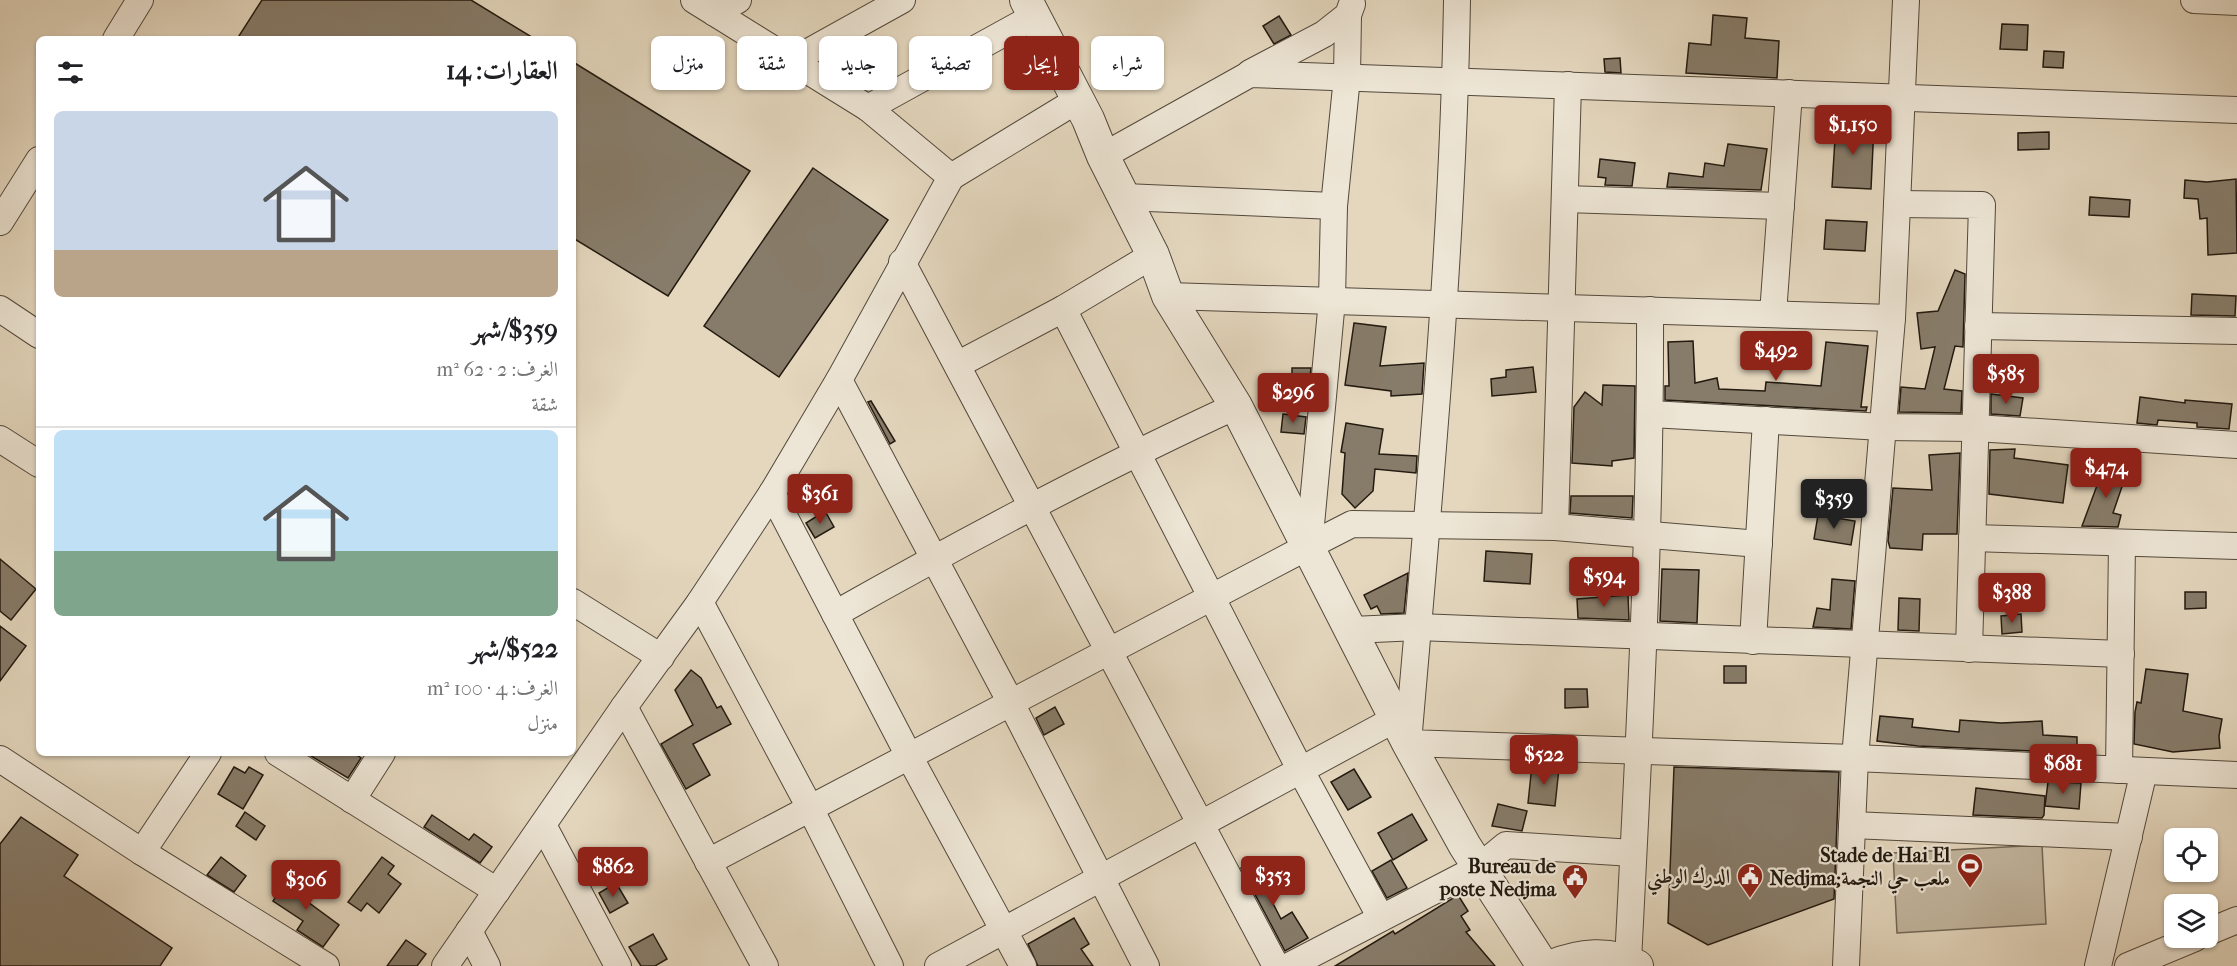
<!DOCTYPE html>
<html lang="ar">
<meta charset="utf-8">
<style>
body{margin:0;font-family:"IM FELL French Canon",Amiri,serif;background:#f6f6f6;color:#202124;direction:rtl;height:100vh;display:flex;flex-direction:column;font-size:22px;white-space:nowrap}
*{box-sizing:border-box;margin:0}
p{font-size:20px;color:#757577}
.icon{flex:none;width:33px;height:33px;fill:none;stroke:currentColor;stroke-width:2;stroke-linecap:round;stroke-linejoin:round}
.map{position:relative;flex:1;overflow:hidden;direction:ltr}
.details{position:absolute;left:36px;top:36px;width:540px;height:720px;display:flex;flex-direction:column;background:#fff;border-radius:9px;box-shadow:0 2px 4px #0004;direction:rtl}
.details>*{flex:none}
.top-card{position:absolute;left:594px;top:36px;width:570px;height:54px;direction:rtl;display:flex;gap:12px}
.controls{position:absolute;left:2164px;top:828px;display:grid;gap:12px}
.controls a{display:grid;place-items:center;width:54px;height:54px;border-radius:9px;background:#fff;box-shadow:0 2px 4px #0004;font-size:30px}
.price{position:absolute;translate:-50% -51px;padding:0 14px;border-radius:6px;background:#8f2418;color:#fff;font-size:20px;line-height:39px;filter:drop-shadow(0 2px 3px #0008)}
.price::after{content:'';position:absolute;left:50%;top:36px;width:18px;height:14px;margin-left:-9px;background:inherit;clip-path:polygon(0 0,100% 0,50% 100%)}
.price.selected{background:#222;color:#fff}
ul{padding:0;list-style:none}
li{display:grid;align-content:center;gap:12px;height:318px;padding:0 18px}
li+li{border-top:2px solid #e0e0e0}
li span{display:grid;place-items:center;height:186px;border-radius:9px;color:#555}
li>.icon{margin-inline-start:auto}
span .icon{width:108px;height:108px;fill:#fffc;stroke-width:1}
li b{font-size:26px}
h2{display:flex;justify-content:space-between;align-items:center;height:72px;padding:0 18px;font-size:26px}
.pill{padding:0 21px;border-radius:9px;background:#fff;box-shadow:0 2px 4px #0004;font-size:21px;line-height:54px}
.pill.selected{background:#8f2418;color:#fff}
.map>svg:first-child{display:block}
.green{fill:#c3b7a0;stroke:#736858;stroke-width:1.5}
.building{fill:#877c6a;stroke:#231a10;stroke-width:1.5}
.lines{fill:none;stroke-linecap:round;stroke-linejoin:round}
.minor-casing{stroke:#53493c;stroke-width:28}
.tertiary-casing{stroke:#53493c;stroke-width:34}
.minor{stroke:#ede5d5;stroke-width:26}
.tertiary{stroke:#ede5d5;stroke-width:32}
.labels{text-anchor:middle;stroke-width:4.5;stroke-linejoin:round;paint-order:stroke}
.poi-label{font-size:20px;font-weight:bold;fill:#231a10;stroke:#ede5d5;text-anchor:end}
</style>
<div class="map">
<svg width="2237" height="966" viewBox="0 0 2237 966">
<rect width="100%" height="100%" fill="#e4d7be"/>
<filter id="stains"><feTurbulence type="fractalNoise" baseFrequency=".00333" numOctaves="4"/><feColorMatrix values="0 0 0 0 .2 0 0 0 0 .09 0 0 0 0 .02 0 0 0 .5 -.17"/></filter>
<radialGradient id="worn" r=".72"><stop offset=".6" stop-color="#630" stop-opacity="0"/><stop offset="1" stop-color="#630" stop-opacity=".3"/></radialGradient>
<polygon class="green" points="2042,845 2046,924 1897,933 1893,853"/>
<g class="building">
<polygon points="262,0 471,0 535,39 237,39"/>
<polygon points="1713,15 1747,18 1745,38 1779,41 1777,78 1686,73 1689,43 1711,45"/>
<polygon points="1279,16 1291,35 1274,44 1263,26"/>
<polygon points="2002,24 2028,25 2027,50 2000,49"/>
<polygon points="2044,51 2064,52 2063,68 2043,67"/>
<polygon points="1620,58 1621,73 1605,72 1604,59"/>
<polygon points="573,62 750,171 668,296 573,238"/>
<polygon points="1836,123 1874,125 1871,189 1832,187"/>
<polygon points="2049,132 2049,149 2018,150 2018,133"/>
<polygon points="1728,144 1767,149 1761,190 1667,187 1669,173 1703,177 1705,163 1724,166"/>
<polygon points="1600,159 1635,163 1632,186 1605,185 1606,178 1598,177"/>
<polygon points="813,168 888,220 779,377 704,326"/>
<polygon points="2236,179 2237,253 2208,255 2207,218 2200,219 2198,199 2184,198 2185,180 2207,182"/>
<polygon points="2090,197 2130,200 2129,217 2089,215"/>
<polygon points="1826,220 1867,222 1865,251 1824,249"/>
<polygon points="1955,270 1965,274 1963,347 1955,346 1944,389 1962,391 1961,413 1899,412 1901,387 1925,389 1935,347 1921,349 1917,313 1938,311"/>
<polygon points="2192,294 2236,296 2235,316 2191,315"/>
<polygon points="1354,323 1386,327 1380,366 1424,363 1422,394 1391,396 1391,391 1345,385"/>
<polygon points="1693,341 1695,383 1717,378 1719,389 1765,391 1766,382 1821,386 1826,342 1868,346 1861,407 1867,407 1866,411 1665,400 1665,386 1669,386 1668,342"/>
<polygon points="1533,367 1536,392 1492,396 1491,379 1506,377 1506,370"/>
<polygon points="1292,368 1311,368 1307,402 1292,403"/>
<polygon points="1603,385 1635,386 1634,458 1612,461 1612,466 1572,463 1574,407 1585,392 1602,405"/>
<polygon points="1991,394 2023,398 2020,416 1991,414"/>
<polygon points="2140,397 2185,403 2185,400 2232,404 2229,429 2197,427 2197,423 2158,420 2157,425 2137,423"/>
<polygon points="871,401 895,441 890,444 868,402"/>
<polygon points="1283,414 1306,417 1304,434 1281,432"/>
<polygon points="1346,423 1383,429 1379,454 1417,456 1416,473 1375,469 1373,491 1355,508 1342,494 1345,453 1341,452"/>
<polygon points="2015,449 2014,458 2068,465 2063,503 1989,494 1990,450"/>
<polygon points="1960,453 1957,534 1923,534 1922,550 1890,548 1888,541 1893,488 1932,490 1929,455"/>
<polygon points="2105,464 2127,472 2113,513 2121,515 2118,527 2082,526"/>
<polygon points="1571,496 1633,496 1632,518 1570,513"/>
<polygon points="825,511 834,527 815,538 806,523"/>
<polygon points="1818,515 1855,521 1851,545 1814,539"/>
<polygon points="1486,551 1532,554 1530,584 1484,581"/>
<polygon points="0,559 36,589 11,620 0,611"/>
<polygon points="1662,569 1699,570 1697,623 1660,621"/>
<polygon points="1408,573 1404,613 1381,614 1377,606 1371,609 1364,595"/>
<polygon points="1832,579 1855,581 1851,629 1813,627 1817,608 1830,610"/>
<polygon points="2185,592 2206,592 2206,608 2185,609"/>
<polygon points="1628,595 1629,620 1578,618 1577,599"/>
<polygon points="1899,598 1920,599 1919,631 1898,630"/>
<polygon points="2021,614 2022,632 2002,634 2001,616"/>
<polygon points="0,626 26,646 0,681"/>
<rect x="1724" y="666" width="22" height="17"/>
<polygon points="2146,669 2188,674 2183,711 2222,719 2219,736 2220,748 2173,752 2134,744 2135,712 2137,702 2141,703"/>
<polygon points="691,670 701,678 717,708 721,706 731,724 693,744 710,775 686,789 661,744 693,725 675,690"/>
<polygon points="1565,689 1587,689 1588,707 1565,708"/>
<polygon points="1055,707 1064,724 1044,735 1036,718"/>
<polygon points="1880,716 1913,719 1912,727 1959,732 1960,720 2001,723 2042,721 2043,735 2077,737 2077,746 2085,746 2084,753 1918,746 1877,741"/>
<polygon points="306,753 354,753 361,758 348,778"/>
<polygon points="1532,765 1559,768 1555,806 1528,803"/>
<polygon points="234,767 245,773 249,767 263,775 243,809 218,794"/>
<polygon points="1674,767 1839,772 1834,899 1708,945 1668,923"/>
<polygon points="1354,769 1371,797 1348,810 1331,782"/>
<polygon points="2048,782 2081,783 2079,809 2045,806"/>
<polygon points="1976,788 2045,796 2044,815 2042,818 1973,815"/>
<polygon points="1498,804 1527,811 1522,831 1492,826"/>
<polygon points="245,812 265,826 256,840 236,826"/>
<polygon points="1412,814 1427,840 1393,860 1378,833"/>
<polygon points="432,815 469,840 474,834 492,847 480,863 424,827"/>
<polygon points="21,817 78,855 64,876 172,948 160,966 0,966 0,844"/>
<polygon points="221,857 246,876 234,892 207,875"/>
<polygon points="382,857 394,866 388,874 401,884 379,913 367,903 361,911 348,902"/>
<polygon points="1259,859 1272,884 1265,888 1281,919 1292,912 1308,938 1285,951 1241,868"/>
<polygon points="1391,860 1407,888 1387,898 1372,871"/>
<polygon points="291,874 315,891 308,902 339,925 323,947 297,930 303,921 273,901"/>
<polygon points="616,883 628,903 610,913 599,893"/>
<polygon points="1458,895 1468,911 1461,916 1470,930 1466,932 1495,966 1335,966 1393,931 1395,934"/>
<polygon points="1074,918 1089,944 1081,949 1093,966 1038,966 1028,944"/>
<polygon points="653,934 667,959 655,966 641,966 629,947"/>
<polygon points="406,940 426,954 417,966 387,966"/>
</g>
<g class="lines">
<g class="minor-casing">
<g id="minor">
<polyline points="694,0 868,108 951,177 1066,107 1077,97"/>
<path d="M1457 0C1453 248 1429 496 1408 743L1855 758 2237 775"/>
<polyline points="2194,0 2237,2"/>
<polyline points="715,13 738,0"/>
<polyline points="116,39 140,0"/>
<polyline points="792,61 902,0"/>
<polyline points="1250,73 1324,34 1348,15 1352,4"/>
<polyline points="868,108 1035,16"/>
<polyline points="1103,156 1250,74 2237,110"/>
<polyline points="1124,197 1334,206"/>
<polyline points="1565,199 1781,206"/>
<polyline points="1897,204 1982,205 1969,649"/>
<polyline points="0,222 39,160"/>
<polyline points="902,262 1276,966"/>
<polyline points="1168,296 1892,318"/>
<polyline points="0,309 39,335"/>
<polyline points="1063,309 1301,771 1381,918"/>
<polyline points="1773,314 1789,93"/>
<polyline points="1978,326 2237,331"/>
<polyline points="957,365 1063,309 1153,255"/>
<polyline points="839,380 1011,703 1146,966"/>
<polyline points="1651,414 1883,427 1976,428 2237,445"/>
<polyline points="0,439 39,464"/>
<polyline points="772,493 909,756 1023,966"/>
<polyline points="1555,527 1568,85"/>
<polyline points="1972,538 2237,546"/>
<polyline points="1309,546 1352,524 1555,527 1759,544"/>
<polyline points="573,602 661,657"/>
<polyline points="700,602 810,808 890,966"/>
<path d="M835 614C966 540 1099 469 1236 406"/>
<polyline points="1352,630 1418,627 2121,654"/>
<polyline points="1753,641 1766,420"/>
<polyline points="624,707 765,966"/>
<polyline points="278,753 497,891"/>
<polyline points="0,759 142,852 326,966"/>
<polyline points="2119,770 2122,543"/>
<polyline points="352,800 382,753"/>
<polyline points="543,825 618,966"/>
<polyline points="1852,825 2129,837"/>
<polyline points="142,852 208,753"/>
<polyline points="708,862 1309,546 1332,300 1334,206 1347,77 1348,15"/>
<polyline points="469,931 487,966"/>
<polyline points="2208,932 2237,920"/>
<path d="M1628 961C1639 744 1651 527 1650 310"/>
<polyline points="445,966 624,707 700,602 772,493 839,380 951,177"/>
<polyline points="938,966 1397,718"/>
<polyline points="1289,966 1478,868 1506,845 1633,853"/>
<polyline points="1846,966 1855,758 1892,318 1906,0"/>
<polyline points="2098,966 2144,771"/>
<polyline points="2128,966 2195,938"/>
</g>
</g>
<g class="tertiary-casing">
<g id="tertiary">
<polyline points="1026,0 1088,119 1103,156 1153,255 1168,296 1236,406 1408,743 1465,846 1543,966"/>
<path d="M1552 966C1579 955 1610 951 1637 966"/>
</g>
</g>
<use href="#minor" class="minor"/>
<use href="#tertiary" class="tertiary"/>
</g>
<defs>
<g id="stadium-pin" transform="scale(1.35)"><path d="M0 17L-7.5 6A9.5 9.5 0 1 1 7.5 6Z" fill="#8f2418" stroke="#ede5d5"/><path d="M0-5a6.5 5 0 1 0 0 10a6.5 5 0 1 0 0-10ZM-3.5-1.8h7v3.6h-7Z" fill="#fff"/></g>
<g id="civic-pin" transform="scale(1.35)"><path d="M0 17L-7.5 6A9.5 9.5 0 1 1 7.5 6Z" fill="#8f2418" stroke="#ede5d5"/><path d="M-.6-6.5H3V-4.5H.6V-3L4-1V1h2V6H-6V1h2V-1L-.6-3ZM-1.2 2.5V6h2.4V2.5Z" fill="#fff"/></g>
</defs>
<g fill-rule="evenodd">
<use href="#stadium-pin" x="1970" y="866"/>
<use href="#civic-pin" x="1750" y="876"/>
<use href="#civic-pin" x="1575" y="877"/>
</g>
<g class="labels">
<g class="poi-label">
<text x="1950" y="862">Stade de Hai El<tspan x="1950" dy="23">Nedjma;ملعب حي النجمة</tspan></text>
<text x="1556" y="873">Bureau de<tspan x="1556" dy="23">poste Nedjma</tspan></text>
<text x="1730" y="883">الدرك الوطني</text>
</g>
</g>
<rect width="100%" height="100%" filter="url(#stains)"/>
<rect width="100%" height="100%" fill="url(#worn)"/>
</svg>
<div class="controls">
<a><svg class="icon" aria-label="locate" viewBox="0 0 24 24"><circle cx="12" cy="12" r="6"/><path d="M12 2v4M12 18v4M2 12h4M18 12h4"/></svg></a>
<a><svg class="icon" aria-label="layers" viewBox="0 0 24 24"><path d="M12 4l9 5-9 5-9-5zM3 14l9 5 9-5"/></svg></a>
</div>
<b class="price" style="left:1853px;top:156px">$1,150</b>
<b class="price" style="left:1776px;top:382px">$492</b>
<b class="price" style="left:2006px;top:405px">$585</b>
<b class="price" style="left:1293px;top:424px">$296</b>
<b class="price" style="left:2106px;top:499px">$474</b>
<b class="price" style="left:820px;top:525px">$361</b>
<b class="price selected" style="left:1834px;top:530px">$359</b>
<b class="price" style="left:1604px;top:608px">$594</b>
<b class="price" style="left:2012px;top:624px">$388</b>
<b class="price" style="left:1544px;top:786px">$522</b>
<b class="price" style="left:2063px;top:795px">$681</b>
<b class="price" style="left:613px;top:898px">$862</b>
<b class="price" style="left:1273px;top:907px">$353</b>
<b class="price" style="left:306px;top:911px">$306</b>
<div class="top-card">
<a class="pill">شراء</a>
<a class="pill selected">إيجار</a>
<a class="pill">تصفية</a>
<a class="pill">جديد</a>
<a class="pill">شقة</a>
<a class="pill">منزل</a>
</div>
<section class="details">
<h2>العقارات: 14<svg class="icon" aria-label="filters" viewBox="0 0 24 24"><path d="M4 7h16M4 17h16"/><circle cx="9" cy="7" r="2"/><circle cx="15" cy="17" r="2"/></svg></h2>
<ul>
<li><span style="background:linear-gradient(#c9d6e8 75%,#b9a48a 0)"><svg class="icon" aria-label="home" viewBox="0 0 24 24"><path d="M3 11l9-7 9 7M6 9v11h12V9"/></svg></span><div><b>$359/شهر</b><p>الغرف: 2 · 62 m²</p><p>شقة</p></div></li>
<li><span style="background:linear-gradient(#bfe0f5 65%,#7fa58c 0)"><svg class="icon" aria-label="home" viewBox="0 0 24 24"><path d="M3 11l9-7 9 7M6 9v11h12V9"/></svg></span><div><b>$522/شهر</b><p>الغرف: 4 · 100 m²</p><p>منزل</p></div></li>
</ul>
</section>
</div>
